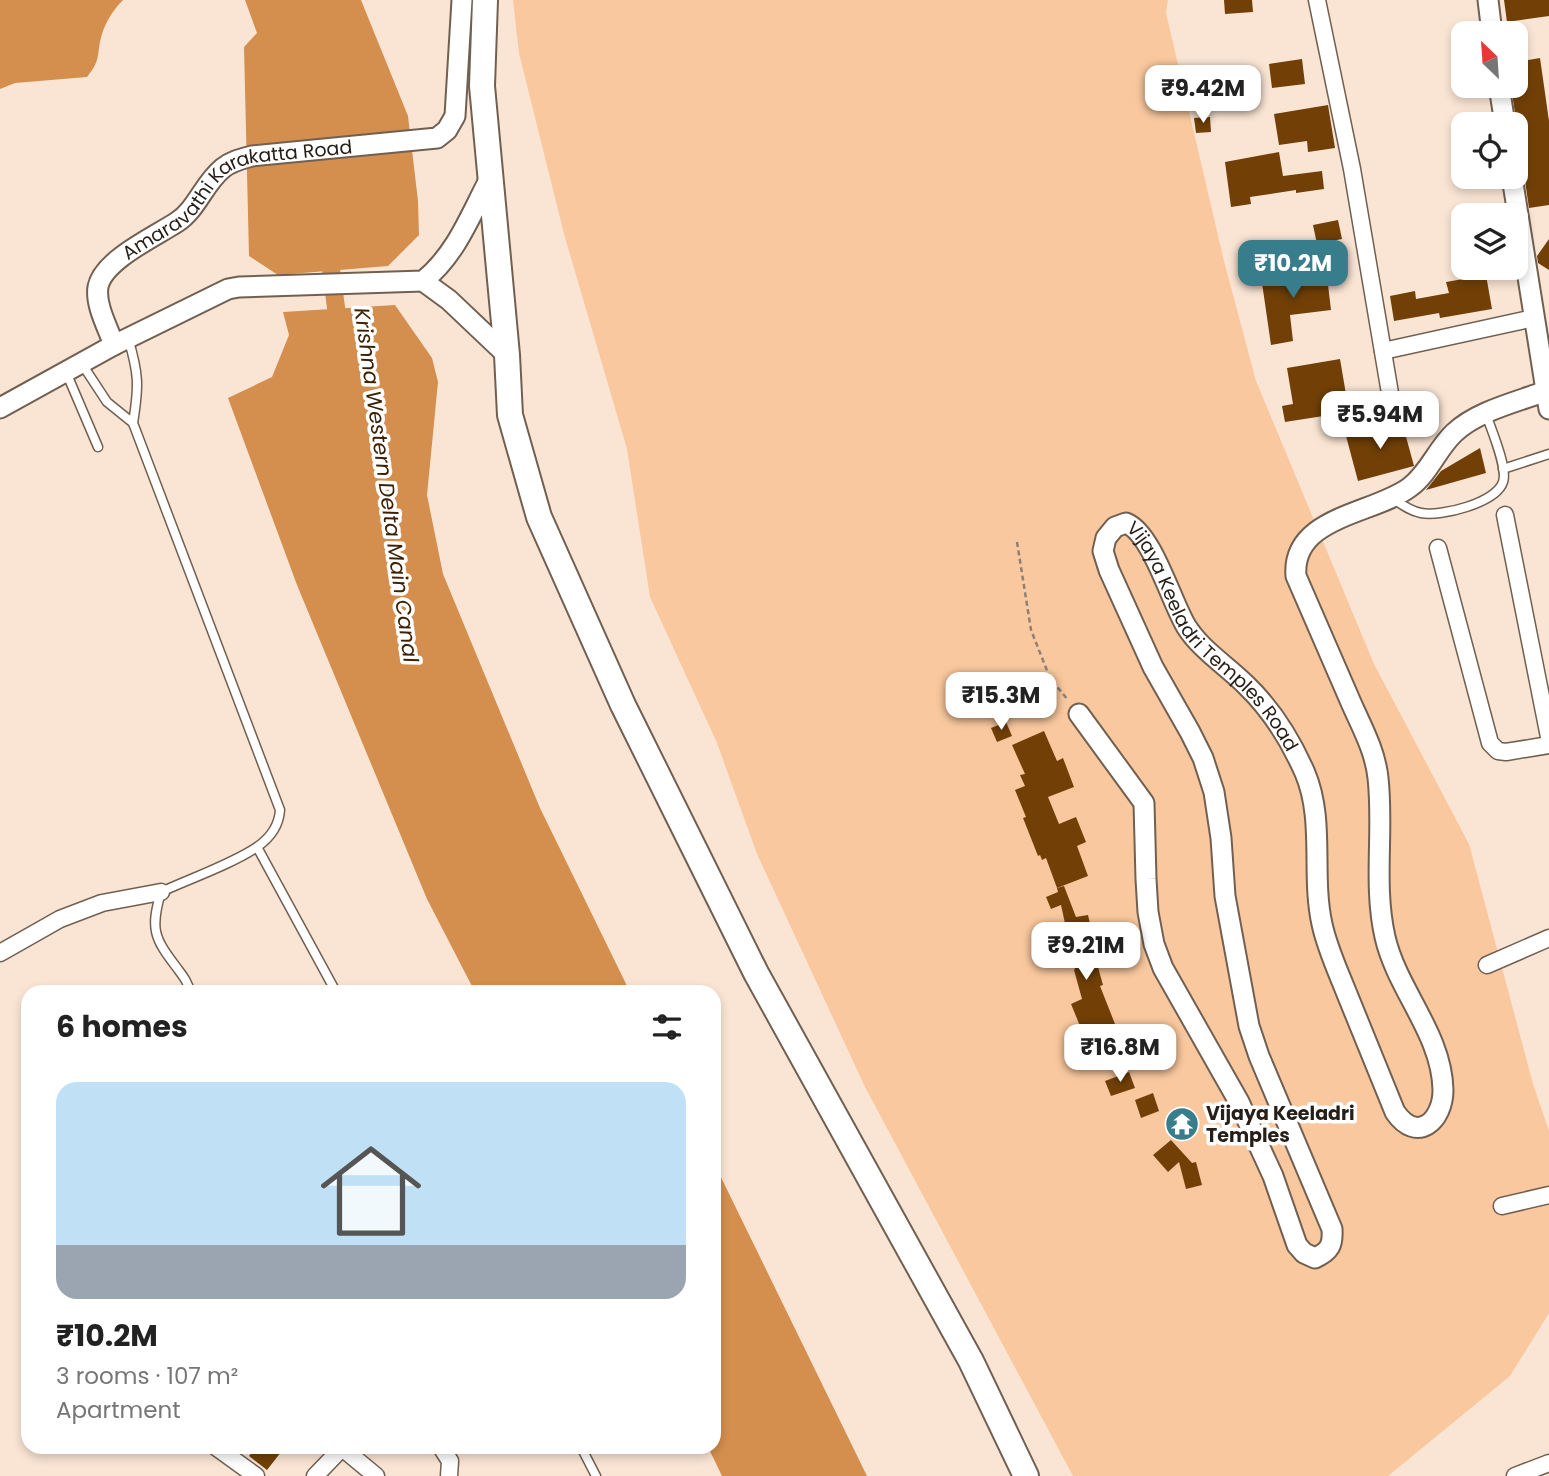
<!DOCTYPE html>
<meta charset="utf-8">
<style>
body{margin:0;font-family:Poppins,sans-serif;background:#f2f2f2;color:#222;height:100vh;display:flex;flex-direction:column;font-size:26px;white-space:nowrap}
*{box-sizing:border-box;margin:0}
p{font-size:23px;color:#767676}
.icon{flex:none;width:38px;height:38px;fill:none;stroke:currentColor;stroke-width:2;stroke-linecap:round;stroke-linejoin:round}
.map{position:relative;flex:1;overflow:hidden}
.details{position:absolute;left:21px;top:985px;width:700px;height:469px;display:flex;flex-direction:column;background:#fff;border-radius:21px;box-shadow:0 4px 10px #0003}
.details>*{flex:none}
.needle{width:46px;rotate:335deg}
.controls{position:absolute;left:1451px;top:21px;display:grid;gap:14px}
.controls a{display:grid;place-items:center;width:77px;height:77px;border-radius:14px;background:#fff;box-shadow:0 4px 10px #0003;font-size:35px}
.price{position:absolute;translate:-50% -60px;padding:0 16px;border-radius:14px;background:#fff;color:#222;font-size:23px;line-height:46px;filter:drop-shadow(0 2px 4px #0008)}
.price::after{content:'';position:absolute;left:50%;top:42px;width:21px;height:16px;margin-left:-10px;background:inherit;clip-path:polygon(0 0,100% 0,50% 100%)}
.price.active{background:#387d8b;color:#fff}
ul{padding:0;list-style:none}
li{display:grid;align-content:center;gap:14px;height:371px;padding:0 35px}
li+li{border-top:2px solid #e0e0e0}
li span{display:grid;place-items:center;height:217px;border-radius:21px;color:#555}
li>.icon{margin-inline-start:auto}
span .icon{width:126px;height:126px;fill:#fffc;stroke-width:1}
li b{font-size:30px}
h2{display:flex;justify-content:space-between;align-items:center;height:84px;padding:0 35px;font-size:30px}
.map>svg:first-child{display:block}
.green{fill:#f9c89e}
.water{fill:#d48f4e}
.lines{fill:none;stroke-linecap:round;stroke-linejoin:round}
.canal{stroke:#d48f4e;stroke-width:18}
.building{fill:#724007}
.service-casing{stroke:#716051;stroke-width:11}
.minor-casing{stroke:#716051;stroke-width:19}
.tertiary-casing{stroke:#716051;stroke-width:23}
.primary-casing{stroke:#716051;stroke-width:28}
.path{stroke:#8f8075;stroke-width:2.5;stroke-dasharray:5 3.5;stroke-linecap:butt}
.service{stroke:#fff;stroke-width:8}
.minor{stroke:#fff;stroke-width:16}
.tertiary{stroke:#fff;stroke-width:19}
.primary{stroke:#fff;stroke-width:24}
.labels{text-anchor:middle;stroke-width:7;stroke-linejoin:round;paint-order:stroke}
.street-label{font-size:19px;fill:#261e18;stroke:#fff}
.poi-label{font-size:19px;font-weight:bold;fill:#261e18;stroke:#fff;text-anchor:start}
.water-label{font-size:21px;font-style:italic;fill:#3d2105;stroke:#fff}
</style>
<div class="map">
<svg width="1549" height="1476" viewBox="0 0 1549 1476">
<rect width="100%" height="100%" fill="#fae5d4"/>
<polygon class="green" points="513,0 1168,0 1166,13 1224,261 1256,381 1374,664 1469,844 1533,1084 1549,1131 1549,1313 1510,1376 1388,1476 1073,1476 865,1087 757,854 717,743 650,597 627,449 564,234 519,53"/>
<g class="water">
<path d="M0 0H123C114 9 106 21 102 34 96 54 102 59 87 77L15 83 0 89Z"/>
<polygon points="245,0 361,0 408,116 418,201 419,235 388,266 278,275 249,256 244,47 257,33"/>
<polygon points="395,305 432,358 438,382 427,495 443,574 540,808 630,992 475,992 427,899 297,585 228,398 272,377 289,335 283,312"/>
<polygon points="714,1163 867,1476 722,1476 708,1447 714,1447"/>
</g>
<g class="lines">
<polyline class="canal" points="328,247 339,330"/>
</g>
<g class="building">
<polygon points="1224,0 1252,0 1253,12 1225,14"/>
<polygon points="1504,0 1549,0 1549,16 1507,22"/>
<polygon points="1540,58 1549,121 1549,205 1529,208 1511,86 1516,86 1516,62"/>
<polygon points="1302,59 1305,84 1272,88 1269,64"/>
<polygon points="1328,105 1335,148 1308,152 1307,141 1279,145 1274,114"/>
<polygon points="1210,117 1211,132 1196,133 1194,118"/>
<polygon points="1279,152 1283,176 1322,171 1324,189 1296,193 1296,190 1250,197 1251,204 1231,207 1225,162"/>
<polygon points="1338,220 1342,239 1317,244 1313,225"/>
<polygon points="1549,239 1549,270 1538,263 1537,256"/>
<polygon points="1326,268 1331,310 1290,315 1293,341 1271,345 1261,276"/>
<polygon points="1486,275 1492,309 1440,318 1439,313 1394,321 1390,296 1415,291 1416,299 1449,293 1446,282"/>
<polygon points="1340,359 1349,412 1285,422 1282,406 1293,404 1287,368"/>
<polygon points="1402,422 1414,466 1358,481 1346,436"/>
<polygon points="1480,448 1486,473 1426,490 1441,471"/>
<polygon points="1006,722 1012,736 997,742 991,728"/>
<polygon points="1044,731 1057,761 1063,758 1074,787 1048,797 1059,824 1076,817 1086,842 1077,846 1088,876 1057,888 1046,858 1042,860 1040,855 1038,856 1023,818 1026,817 1015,790 1025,786 1020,775 1025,774 1012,745"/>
<polygon points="1064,886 1076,917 1088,915 1098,960 1096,960 1103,985 1100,986 1115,1024 1104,1028 1113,1053 1086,1063 1076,1027 1080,1026 1071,1004 1082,999 1074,970 1075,969 1061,905 1051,909 1046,897 1058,892 1057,888"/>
<polygon points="1129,1072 1135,1088 1111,1096 1105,1081"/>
<polygon points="1153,1093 1159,1111 1141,1118 1135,1100"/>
<polygon points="1171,1140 1192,1163 1196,1162 1202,1185 1186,1189 1179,1162 1168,1172 1153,1155"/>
<polygon points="256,1447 285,1447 267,1470 249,1456"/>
</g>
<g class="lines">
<g class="service-casing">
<g id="service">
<path d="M128 338C139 374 139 386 133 423"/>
<path d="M82 364 107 402 133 423 280 810C279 825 270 838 257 847 232 864 189 879 161 892 150 929 154 938 177 968 183 976 188 982 190 992"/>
<polyline points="66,372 98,447"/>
<polyline points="1503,469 1549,454"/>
<path d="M1392 498C1401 504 1410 511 1421 513 1441 517 1496 503 1503 482 1508 468 1491 429 1486 414"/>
<polyline points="257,847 336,992"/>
<polyline points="581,1447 596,1476"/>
</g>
</g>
<g class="minor-casing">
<g id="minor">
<polyline points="1317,0 1352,169 1392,405"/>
<polyline points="1383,351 1534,318"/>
<polyline points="1505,515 1549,737"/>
<polyline points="1438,548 1490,743 1498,751 1506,752 1549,745"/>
<polyline points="0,953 60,919 102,903 161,892"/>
<polyline points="1487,965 1549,938"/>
<polyline points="1502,1206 1549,1195"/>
<polyline points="216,1447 256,1476"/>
<polyline points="341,1447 376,1476"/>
<polyline points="441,1447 450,1461 449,1476"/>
<polyline points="315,1476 342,1448"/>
<polyline points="1515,1476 1549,1463"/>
</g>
</g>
<g class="tertiary-casing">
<g id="tertiary">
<polyline points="1488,0 1492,33"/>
<polyline points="1499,86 1505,124"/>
<polyline points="1512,177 1549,409"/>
<polyline points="423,281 449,300 507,355"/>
<path id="s1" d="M114 345C108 328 95 305 98 287 103 260 156 236 177 222 197 209 204 183 223 168 232 161 241 159 252 156L437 138 447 130 455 116 462 0"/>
<path d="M0 408 114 345 228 289 239 287 423 281C456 255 471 214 490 178"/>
<path id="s2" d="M1079 714 1144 803 1146 879 1148 912 1154 944 1163 968 1239 1102 1273 1176 1297 1245 1304 1253 1315 1258C1330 1251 1333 1245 1332 1229L1259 1056 1249 1026 1225 896 1221 838 1214 792 1203 758 1190 732 1153 667 1109 570 1103 551 1106 538 1115 527 1126 523C1152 533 1171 601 1186 626 1200 649 1227 666 1246 685 1271 709 1291 741 1305 773 1325 820 1311 875 1322 924 1327 948 1338 971 1347 994 1363 1033 1379 1072 1395 1112 1417 1144 1443 1121 1443 1090 1442 1034 1397 990 1385 937 1373 884 1384 831 1378 778 1375 749 1360 724 1349 698 1331 657 1314 617 1296 576 1291 516 1375 514 1410 487 1429 473 1437 449 1454 433 1477 411 1517 402 1546 391"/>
</g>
</g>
<g class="primary-casing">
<polyline id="primary" points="485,0 482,86 507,355 510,415 539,517 623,705 756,973 971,1361 1026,1476"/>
</g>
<polyline class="path" points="1017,542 1031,630 1050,678 1068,700"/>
<use href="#service" class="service"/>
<use href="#minor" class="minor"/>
<use href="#tertiary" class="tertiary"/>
<use href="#primary" class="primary"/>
</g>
<defs>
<g id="temple-disc" transform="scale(1.75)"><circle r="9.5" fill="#387d8b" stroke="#fff"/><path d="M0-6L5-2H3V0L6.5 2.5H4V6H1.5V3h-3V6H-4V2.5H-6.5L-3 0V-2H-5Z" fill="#fff"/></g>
</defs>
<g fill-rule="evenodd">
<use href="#temple-disc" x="1182" y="1124"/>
</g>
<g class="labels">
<g class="street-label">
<text dy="7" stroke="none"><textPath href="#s1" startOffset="236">Amaravathi Karakatta Road</textPath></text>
<text dy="7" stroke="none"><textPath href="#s2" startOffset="1552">Vijaya Keeladri Temples Road</textPath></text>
</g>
<g class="poi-label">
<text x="1206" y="1120">Vijaya Keeladri<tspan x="1206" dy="22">Temples</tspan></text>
</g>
<g class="water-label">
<text transform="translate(386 485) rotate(82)" y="7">Krishna Western Delta Main Canal</text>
</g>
</g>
</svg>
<div class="controls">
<a><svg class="needle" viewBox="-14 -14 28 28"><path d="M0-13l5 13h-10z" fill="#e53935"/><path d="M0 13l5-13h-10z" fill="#767676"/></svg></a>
<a><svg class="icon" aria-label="locate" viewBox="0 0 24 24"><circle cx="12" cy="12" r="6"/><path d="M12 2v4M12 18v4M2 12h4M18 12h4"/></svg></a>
<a><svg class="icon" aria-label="layers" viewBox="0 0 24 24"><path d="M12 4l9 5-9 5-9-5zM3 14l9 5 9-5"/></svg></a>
</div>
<b class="price" style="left:1203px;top:125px">₹9.42M</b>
<b class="price active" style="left:1293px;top:300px">₹10.2M</b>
<b class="price" style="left:1380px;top:451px">₹5.94M</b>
<b class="price" style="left:1001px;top:732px">₹15.3M</b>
<b class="price" style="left:1086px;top:982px">₹9.21M</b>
<b class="price" style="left:1120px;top:1084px">₹16.8M</b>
<section class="details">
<h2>6 homes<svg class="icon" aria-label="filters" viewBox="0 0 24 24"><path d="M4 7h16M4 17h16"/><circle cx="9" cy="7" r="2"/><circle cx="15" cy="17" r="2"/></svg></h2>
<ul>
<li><span style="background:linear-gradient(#bfe0f5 75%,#9aa5b1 0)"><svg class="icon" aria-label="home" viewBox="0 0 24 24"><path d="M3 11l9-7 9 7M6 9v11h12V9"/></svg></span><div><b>₹10.2M</b><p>3 rooms · 107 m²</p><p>Apartment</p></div></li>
</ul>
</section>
</div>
